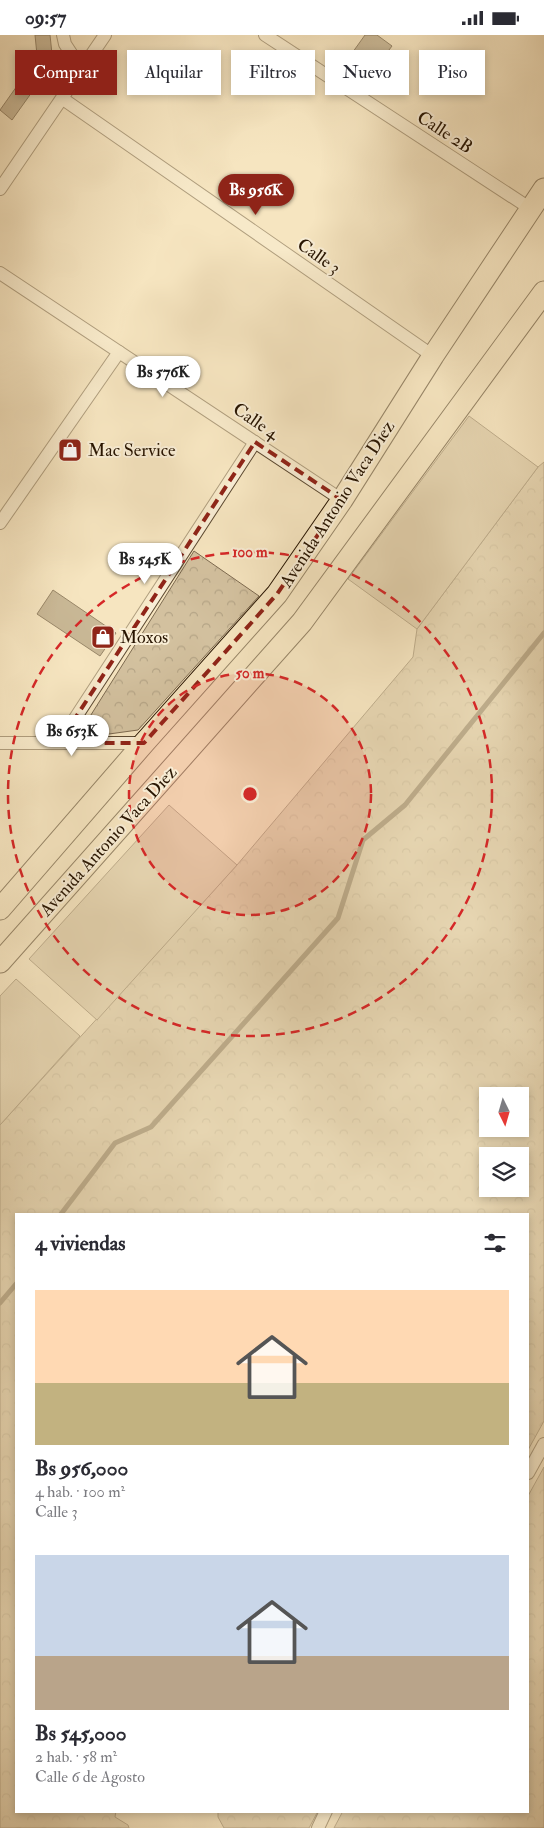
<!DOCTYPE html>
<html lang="es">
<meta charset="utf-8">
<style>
body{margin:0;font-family:"IM FELL Double Pica",serif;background:#f7f7f7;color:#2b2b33;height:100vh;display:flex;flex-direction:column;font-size:19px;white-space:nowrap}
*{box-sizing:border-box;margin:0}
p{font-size:16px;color:#7c7c81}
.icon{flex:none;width:28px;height:28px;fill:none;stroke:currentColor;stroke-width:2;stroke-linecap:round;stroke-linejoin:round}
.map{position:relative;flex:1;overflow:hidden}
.sheet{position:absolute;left:15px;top:1178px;width:514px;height:600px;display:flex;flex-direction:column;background:#fff;border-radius:0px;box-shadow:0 2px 8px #0003}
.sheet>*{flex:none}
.top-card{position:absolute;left:15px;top:15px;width:515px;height:45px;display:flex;gap:10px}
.needle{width:32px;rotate:175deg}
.buttons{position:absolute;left:479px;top:1052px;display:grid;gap:10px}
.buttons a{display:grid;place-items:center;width:50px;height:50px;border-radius:0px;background:#fff;box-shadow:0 2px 8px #0003;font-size:25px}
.price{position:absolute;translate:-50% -42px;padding:0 11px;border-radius:18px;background:#fff;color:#222;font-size:16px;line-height:32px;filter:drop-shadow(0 1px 2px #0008)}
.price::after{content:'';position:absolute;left:50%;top:30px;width:15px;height:11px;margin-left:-8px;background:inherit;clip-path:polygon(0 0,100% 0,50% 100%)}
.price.on{background:#8f2418;color:#fff}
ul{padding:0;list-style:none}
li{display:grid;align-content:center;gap:10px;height:265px;padding:0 20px}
li span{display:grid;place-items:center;height:155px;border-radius:0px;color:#555}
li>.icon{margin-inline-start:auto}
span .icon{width:90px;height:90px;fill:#fffc;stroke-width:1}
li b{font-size:21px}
h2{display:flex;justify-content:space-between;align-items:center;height:60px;padding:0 20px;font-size:21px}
.chip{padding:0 18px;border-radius:0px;background:#fff;box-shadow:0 2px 8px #0003;font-size:18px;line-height:45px}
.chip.on{background:#8f2418;color:#fff}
.status{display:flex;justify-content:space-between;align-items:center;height:35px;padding:0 25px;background:#fff;direction:ltr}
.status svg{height:14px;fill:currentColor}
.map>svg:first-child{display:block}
.forest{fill:url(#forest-crowns);stroke:#7d6a50;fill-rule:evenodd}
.pitch{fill:#d3c19f;stroke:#7d6a50}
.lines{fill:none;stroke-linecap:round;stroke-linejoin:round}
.stream{stroke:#79674c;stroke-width:5}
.building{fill:#938164;stroke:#271400}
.minor-casing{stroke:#5b4830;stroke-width:14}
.trunk-casing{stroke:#271400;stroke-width:23}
.minor{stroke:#f9eed6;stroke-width:12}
.trunk{stroke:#f6e5c0;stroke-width:21}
.marked{fill:none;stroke:#8f2418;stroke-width:4;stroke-dasharray:10 6;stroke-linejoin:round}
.ring{fill:none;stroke:#d62828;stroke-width:2.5;stroke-dasharray:9 6}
.labels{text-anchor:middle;stroke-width:4;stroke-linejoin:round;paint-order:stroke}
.street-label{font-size:18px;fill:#271400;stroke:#f9eed6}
.poi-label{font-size:18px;fill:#271400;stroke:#f9eed6;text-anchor:start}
.centre{fill:#d62828;stroke:#f9eed6;stroke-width:2.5}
.ring-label{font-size:15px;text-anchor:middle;font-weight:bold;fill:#d62828;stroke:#f9eed6;stroke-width:4;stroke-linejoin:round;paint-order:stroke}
</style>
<div class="status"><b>09:57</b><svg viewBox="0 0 49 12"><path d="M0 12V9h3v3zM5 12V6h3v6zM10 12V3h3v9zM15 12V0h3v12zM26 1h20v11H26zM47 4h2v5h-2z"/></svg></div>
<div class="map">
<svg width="544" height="1793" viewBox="0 0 544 1793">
<defs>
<pattern id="forest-crowns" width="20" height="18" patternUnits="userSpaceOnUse" patternTransform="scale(1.25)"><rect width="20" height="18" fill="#d3c19f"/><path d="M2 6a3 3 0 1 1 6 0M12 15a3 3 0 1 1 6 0" fill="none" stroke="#b5a587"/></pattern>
</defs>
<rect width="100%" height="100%" fill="#f6e5c0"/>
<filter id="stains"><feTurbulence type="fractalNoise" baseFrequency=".004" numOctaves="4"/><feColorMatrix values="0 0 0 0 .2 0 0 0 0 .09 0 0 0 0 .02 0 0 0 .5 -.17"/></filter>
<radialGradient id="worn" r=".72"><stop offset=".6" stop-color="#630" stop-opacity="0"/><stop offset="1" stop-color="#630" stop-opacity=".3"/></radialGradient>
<g class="forest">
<path d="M544 427V1386L528 1415V1179H16V1776H116L115 1782 128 1790 129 1793H0V1090L237 830 413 622 417 594 538 432ZM488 1061H520V1094H488ZM488 1121H520V1154H488Z"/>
<polygon points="194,516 259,561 138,695 109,699 90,694 87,689 89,683"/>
<polygon points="544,1432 544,1793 334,1793 343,1776 528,1776 528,1461"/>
<polygon points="218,1776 318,1776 309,1793 224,1793 218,1782"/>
</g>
<g class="pitch">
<polygon points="469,381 538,432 417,594 348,544"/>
<polygon points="169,770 237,830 97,985 29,924"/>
<polygon points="16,944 80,1001 0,1090 0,961"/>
</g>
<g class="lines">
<g class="stream">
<polyline points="61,1179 115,1108 151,1092 338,883 363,805 405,770 544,598"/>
<polyline points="0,1268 16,1249"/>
</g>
</g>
<g class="building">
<polygon points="35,0 50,0 52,19 37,20"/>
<polygon points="365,0 377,0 392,11 367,44 345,28"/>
<polygon points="29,34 42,43 12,85 0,75"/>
<polygon points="69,405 79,412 71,425 60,418"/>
<polygon points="53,555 116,598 100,621 37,579"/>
</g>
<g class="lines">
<g class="minor-casing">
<g id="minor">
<polyline points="63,0 65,9 82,35"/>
<polyline points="265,0 531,174"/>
<polyline points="63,64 433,321"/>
<polyline points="0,154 105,0"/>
<polyline points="0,238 342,465"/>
<polyline points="0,488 119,317"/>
<polyline points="0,708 144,708"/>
<polyline points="59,708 255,407"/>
<polyline points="528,1438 544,1409"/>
<polyline points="318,1793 326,1776"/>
</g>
</g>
<g class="trunk-casing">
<g id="trunk">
<polyline points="0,874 144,708 277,559 342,465 433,321 544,154"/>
<polyline points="0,927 302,587 544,257"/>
</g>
</g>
<use href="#minor" class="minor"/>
<use href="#trunk" class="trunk"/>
</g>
<path d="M0 0H544V1793H0ZM255 407 342 465 277 559 144 708H59Z" fill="#f6e5c0" fill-opacity=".55" fill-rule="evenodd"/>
<path class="marked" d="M255 407 342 465 277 559 144 708H59Z"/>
<circle cx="250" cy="759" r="121" fill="#d62828" fill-opacity=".12"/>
<g class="ring">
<circle cx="250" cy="759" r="121"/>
<circle cx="250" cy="759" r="242"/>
</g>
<defs>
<g id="shop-square" transform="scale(1.25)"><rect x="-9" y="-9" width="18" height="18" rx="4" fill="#8f2418" stroke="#f9eed6"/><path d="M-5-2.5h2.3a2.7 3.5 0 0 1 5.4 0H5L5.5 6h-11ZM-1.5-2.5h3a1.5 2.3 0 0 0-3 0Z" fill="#fff"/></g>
</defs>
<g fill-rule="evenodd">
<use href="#shop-square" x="70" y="415"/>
<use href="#shop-square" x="103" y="602"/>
</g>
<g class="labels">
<g class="street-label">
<text transform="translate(445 97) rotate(33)" y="6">Calle 2B</text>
<text transform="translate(319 221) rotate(35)" y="6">Calle 3</text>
<text transform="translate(256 386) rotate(34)" y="6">Calle 4</text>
<text transform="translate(337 469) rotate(-57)" y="6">Avenida Antonio Vaca Diez</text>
<text transform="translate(108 806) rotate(-48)" y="6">Avenida Antonio Vaca Diez</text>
</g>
<g class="poi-label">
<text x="88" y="421">Mac Service</text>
<text x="120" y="608">Moxos</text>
</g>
</g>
<circle cx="250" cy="759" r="8" class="centre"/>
<g class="ring-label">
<text x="250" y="522">100 m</text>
<text x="250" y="643">50 m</text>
</g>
<rect width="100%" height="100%" filter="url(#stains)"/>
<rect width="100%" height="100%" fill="url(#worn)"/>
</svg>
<div class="buttons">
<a><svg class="needle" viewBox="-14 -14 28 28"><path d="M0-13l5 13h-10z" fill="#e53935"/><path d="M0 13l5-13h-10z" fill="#7c7c81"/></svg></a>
<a><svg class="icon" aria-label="layers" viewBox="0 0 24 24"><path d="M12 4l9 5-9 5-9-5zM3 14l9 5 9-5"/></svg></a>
</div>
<b class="price on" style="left:256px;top:181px">Bs 956K</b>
<b class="price" style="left:163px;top:363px">Bs 576K</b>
<b class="price" style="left:145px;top:550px">Bs 545K</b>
<b class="price" style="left:72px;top:722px">Bs 653K</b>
<div class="top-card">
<a class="chip on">Comprar</a>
<a class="chip">Alquilar</a>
<a class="chip">Filtros</a>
<a class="chip">Nuevo</a>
<a class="chip">Piso</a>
</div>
<section class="sheet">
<h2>4 viviendas<svg class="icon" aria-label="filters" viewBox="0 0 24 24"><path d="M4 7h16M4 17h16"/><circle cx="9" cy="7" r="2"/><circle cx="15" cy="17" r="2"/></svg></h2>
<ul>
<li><span style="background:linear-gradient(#ffd9b3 60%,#c2b280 0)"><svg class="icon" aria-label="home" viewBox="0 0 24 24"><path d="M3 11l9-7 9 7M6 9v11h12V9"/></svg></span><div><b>Bs 956,000</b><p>4 hab. · 100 m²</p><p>Calle 3</p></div></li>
<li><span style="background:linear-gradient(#c9d6e8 65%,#b9a48a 0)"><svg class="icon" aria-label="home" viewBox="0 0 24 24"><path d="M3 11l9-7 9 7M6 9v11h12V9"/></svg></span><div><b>Bs 545,000</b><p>2 hab. · 58 m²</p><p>Calle 6 de Agosto</p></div></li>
</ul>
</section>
</div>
